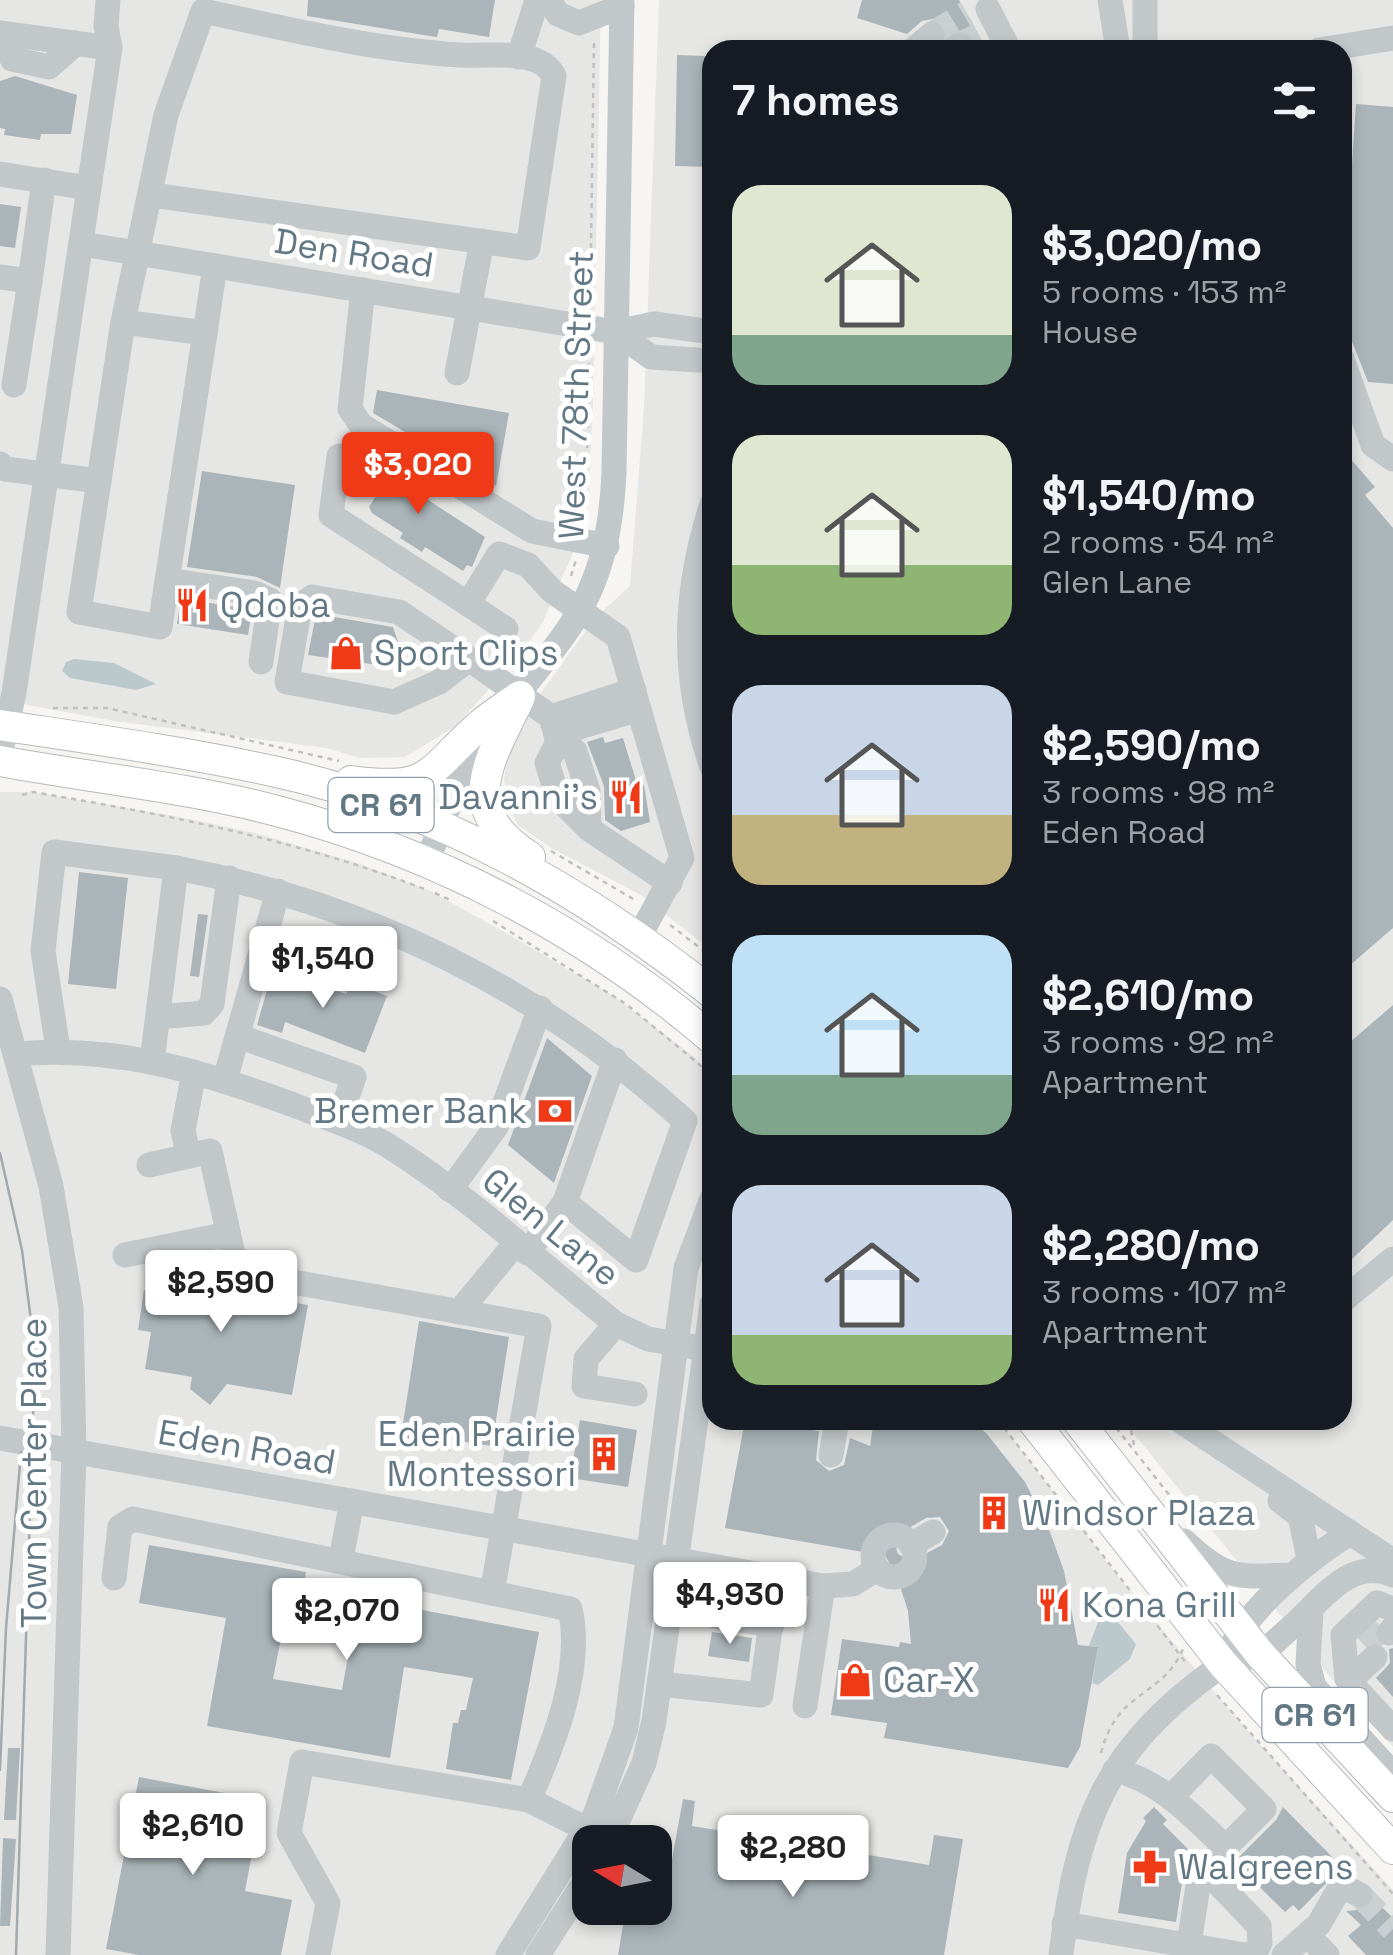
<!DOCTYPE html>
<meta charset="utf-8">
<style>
body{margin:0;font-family:"Space Grotesk",sans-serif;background:#20242c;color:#f1f3f6;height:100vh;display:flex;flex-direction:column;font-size:38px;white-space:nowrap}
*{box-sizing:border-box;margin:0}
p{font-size:32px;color:#9ea1a6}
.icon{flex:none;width:55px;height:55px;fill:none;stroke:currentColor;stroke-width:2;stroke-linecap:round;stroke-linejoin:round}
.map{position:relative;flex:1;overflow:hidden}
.sheet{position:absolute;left:702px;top:40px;width:650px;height:1390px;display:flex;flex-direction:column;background:#171b24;border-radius:30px;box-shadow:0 5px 15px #0003}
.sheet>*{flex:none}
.needle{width:65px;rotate:280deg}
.tools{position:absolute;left:572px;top:1825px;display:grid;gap:20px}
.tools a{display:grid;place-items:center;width:100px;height:100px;border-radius:20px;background:#171b24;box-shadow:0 5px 15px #0003;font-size:50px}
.price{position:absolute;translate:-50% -85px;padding:0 22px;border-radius:10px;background:#fff;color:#222;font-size:32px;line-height:65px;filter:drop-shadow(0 2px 5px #0008)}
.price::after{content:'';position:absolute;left:50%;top:60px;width:30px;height:22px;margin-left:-15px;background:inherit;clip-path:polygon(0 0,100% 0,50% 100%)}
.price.on{background:#ef3a18;color:#fff}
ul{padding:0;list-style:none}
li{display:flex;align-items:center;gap:30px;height:250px;padding:0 30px}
li span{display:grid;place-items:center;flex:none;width:280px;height:200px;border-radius:30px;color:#555}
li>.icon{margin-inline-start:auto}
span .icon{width:120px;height:120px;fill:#fffc;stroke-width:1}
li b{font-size:42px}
h2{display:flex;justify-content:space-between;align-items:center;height:120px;padding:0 30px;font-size:42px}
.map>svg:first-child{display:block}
.built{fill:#e6e7e5;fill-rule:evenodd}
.water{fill:#bbc9cd}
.building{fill:#abb5b9;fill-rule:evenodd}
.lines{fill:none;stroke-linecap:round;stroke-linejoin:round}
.minor-tunnel{stroke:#cad0d1;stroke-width:25;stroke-dasharray:25 12;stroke-linecap:butt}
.major-casing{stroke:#b5babd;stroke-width:32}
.path{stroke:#bec0c2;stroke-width:2.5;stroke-dasharray:5 5;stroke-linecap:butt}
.minor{stroke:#c2c7ca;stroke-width:25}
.major{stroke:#fff;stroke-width:30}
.tram{stroke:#a2aaaf;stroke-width:2.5}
.labels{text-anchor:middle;stroke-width:10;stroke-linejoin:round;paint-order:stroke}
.shield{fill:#fff;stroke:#91a0aa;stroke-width:2.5}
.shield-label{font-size:32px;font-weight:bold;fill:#627885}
.street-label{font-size:35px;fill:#627885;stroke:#fff}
.poi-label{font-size:35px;fill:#627885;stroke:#fff;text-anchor:start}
</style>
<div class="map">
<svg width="1393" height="1955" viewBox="0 0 1393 1955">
<rect width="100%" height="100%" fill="#f6f5f1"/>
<g class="built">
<polygon points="0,0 601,0 593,401 589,488 581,534 542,624 516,659 456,726 405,757 360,758 326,748 114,721 0,700"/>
<polygon points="659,0 1393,0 1393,1747 1336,1684 1123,1420 1342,1420 1342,50 712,50 712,951 641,895 553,849 518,825 508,805 504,779 509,746 528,711 595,618 630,586 644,407"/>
<path d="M0 792H33L175 816 255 833 358 863 430 891 508 934 612 995 692 1055 712 1075V1420H998L1120 1579 1237 1719 1393 1890V1955H0ZM590 1842H655V1908H590Z"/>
</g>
<g class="water">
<polygon points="74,659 114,663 156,684 136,690 70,678 62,671 66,662"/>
<polygon points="1104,1605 1136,1644 1130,1659 1098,1685 1092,1683 1098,1647 1089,1646"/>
</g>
<g class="building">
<polygon points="308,0 495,0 489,37 439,29 437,37 430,36 307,16"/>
<polygon points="862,0 959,0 987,50 975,50 974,37 967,30 948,33 937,18 922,21 907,34 857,18"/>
<polygon points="677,55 705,56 704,66 712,77 712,167 675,166"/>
<polygon points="15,76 77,95 71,134 41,134 40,140 4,135 5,129 0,128 0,81"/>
<polygon points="1356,104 1393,107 1393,384 1368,382 1342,316"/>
<polygon points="0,204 21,207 15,248 0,246"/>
<polygon points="377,390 509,413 496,486 373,413"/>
<polygon points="1342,449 1375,487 1365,495 1393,528 1393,928 1342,972"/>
<polygon points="359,455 485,537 472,567 467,565 463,571 425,547 422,552 416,548 400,538 403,533 372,513 369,507 376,496 352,481"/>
<polygon points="202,471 295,485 280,588 257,577 187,567"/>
<polygon points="181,598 252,610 248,635 177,624"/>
<polygon points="316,614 393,627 398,642 403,642 399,668 308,655"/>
<polygon points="603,737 605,743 623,738 638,787 644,785 650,822 621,831 605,820 604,786 587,742"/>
<polygon points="79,872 128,878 116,989 68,984"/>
<polygon points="198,914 208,915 199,977 190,976"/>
<polygon points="271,976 299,985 302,979 346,994 350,982 387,996 365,1053 285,1022 282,1033 257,1025"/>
<polygon points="1393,1005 1393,1220 1351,1260 1342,1249 1342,1049"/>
<polygon points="547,1038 592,1076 554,1183 508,1145"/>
<polygon points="162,1265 215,1274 213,1289 308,1305 292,1395 227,1384 210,1405 190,1389 192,1377 145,1369 151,1332 138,1330 144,1290 157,1292"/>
<polygon points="419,1321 509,1337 492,1446 452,1440 450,1451 400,1443"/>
<polygon points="580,1420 637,1430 628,1487 570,1478"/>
<path d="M745 1420 819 1431 816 1460 829 1471 844 1465 850 1438 870 1446 874 1420H971L987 1434 1025 1482 1050 1532 1064 1571 1078 1645 1098 1647 1080 1747 1068 1768 884 1738 887 1723 831 1715 842 1639 899 1647 900 1642 911 1644 908 1611 900 1586 882 1585 893 1569 884 1554 863 1559V1552L725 1528ZM940 1517 949 1531 942 1545 912 1561 898 1554 895 1544 902 1532 926 1518Z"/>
<polygon points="149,1545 306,1572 301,1604 288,1602 273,1679 342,1690 353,1628 342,1626 348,1596 539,1632 511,1780 446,1769 453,1723 458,1723 461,1710 466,1710 473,1678 404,1667 390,1758 207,1726 226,1618 139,1603"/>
<polygon points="712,1632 752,1638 749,1662 708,1656"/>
<polygon points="1393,1648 1393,1697 1376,1678 1390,1663 1389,1649"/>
<polygon points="8,1748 20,1748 16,1820 4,1820"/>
<polygon points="139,1777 262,1800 245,1891 292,1900 281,1955 139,1955 106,1949"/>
<polygon points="683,1799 695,1801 692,1826 929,1865 934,1835 963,1839 944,1955 618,1955 626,1908 655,1908 655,1896 665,1897"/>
<polygon points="1154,1807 1167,1820 1163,1824 1195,1856 1183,1876 1176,1922 1118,1913 1127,1853 1146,1821 1143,1818"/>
<polygon points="1283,1807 1342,1867 1299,1911 1293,1905 1285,1912 1234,1862 1276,1820"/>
<polygon points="3,1838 16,1839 10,1926 0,1926"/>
<polygon points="1375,1900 1393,1918 1393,1955 1366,1955 1348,1936 1361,1925 1346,1911 1368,1909"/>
</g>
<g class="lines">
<g class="minor-tunnel">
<polyline points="932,34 967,13"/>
<polyline points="960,45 979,35"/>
<polyline points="1364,1645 1384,1627"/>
<polyline points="1360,1895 1393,1929"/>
</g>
<g class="major-casing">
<g id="major">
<path d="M519 699C489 762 455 809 530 857"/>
<path d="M0 725C92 739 186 752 277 772 437 807 586 893 712 993"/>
<path d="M0 761C92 778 187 787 277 811 437 853 587 932 712 1039"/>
<path d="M351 781C434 792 426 772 481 724 493 714 507 705 520 696"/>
<polyline points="1032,1420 1223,1664 1393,1849"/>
<polyline points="1077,1420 1260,1654 1393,1797"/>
</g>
</g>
<g class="path">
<polyline points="590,308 594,41"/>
<polyline points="586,518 589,351"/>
<polyline points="571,576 576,560"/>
<polyline points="53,708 107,708 339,761"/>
<path d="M22 795 33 792C168 815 298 840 427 890"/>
<polyline points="551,851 635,900"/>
<polyline points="435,893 450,900"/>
<polyline points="493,921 626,1004 712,1075"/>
<polyline points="670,925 712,957"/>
<polyline points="998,1420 1187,1664"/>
<polyline points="1110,1420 1189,1520"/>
<polyline points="1139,1420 1152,1429 1156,1423"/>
<polyline points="1134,1445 1131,1430 1137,1420"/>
<polyline points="1217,1695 1393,1894"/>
<path d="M1101 1753C1117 1689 1162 1698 1183 1649"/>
</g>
<g class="minor">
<polyline points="549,0 558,14 579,23 622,6"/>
<polyline points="1110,0 1118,50"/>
<polyline points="988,9 1008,48 1005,50"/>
<polyline points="0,33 110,48"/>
<polyline points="7,34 12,59 49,67 76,43"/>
<polyline points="913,50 932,34"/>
<polyline points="952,50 960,45"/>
<polyline points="1145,50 1145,0"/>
<polyline points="1319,50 1393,38"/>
<polyline points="519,57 537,0"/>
<polyline points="0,174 89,188 110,48 106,26 108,0"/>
<polyline points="82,244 616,332 654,324 712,332"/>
<polyline points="0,277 30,281 14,385"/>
<polyline points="30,281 44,180"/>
<polyline points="363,290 350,409 361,425 532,531 607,546"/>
<path d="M123 322 205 333 160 627 79 612 123 322 166 115 203 11C288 29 374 50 461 55 488 57 540 47 554 76L528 248 152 195"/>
<polyline points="616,332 651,357 712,361"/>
<polyline points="205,333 215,266"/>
<polyline points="1342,359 1373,445 1393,459"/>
<polyline points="457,373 482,241"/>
<polyline points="339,456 331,515 468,604 499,554 528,565 552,591 618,637 682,858 639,937"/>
<polyline points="0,464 5,469 99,481"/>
<path d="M712 504C683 593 681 678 712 767"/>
<polyline points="167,580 255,593 270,600 261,662"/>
<polyline points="468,604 506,629"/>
<polyline points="469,659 399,612 312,597 300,606 287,682 394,702 439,682 469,659 551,717 558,742 547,763 558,798 589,829 670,883"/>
<polyline points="551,717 634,690"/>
<polyline points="556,734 639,709"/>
<polyline points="558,742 575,751 588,791 589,829"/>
<polyline points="0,754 14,693 89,188"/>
<path d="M427 862C441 826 454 789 474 756 545 642 608 625 614 472L622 0"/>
<polyline points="0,999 51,1186 71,1307 74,1452 58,1955"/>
<polyline points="158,1017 204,1013 212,1004 229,878"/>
<polyline points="238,1036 354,1077 338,1122"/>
<polyline points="58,1050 43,951 54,852 176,868"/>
<path d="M17 1054C114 1045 201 1071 291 1104 326 1118 363 1129 395 1150 473 1200 543 1266 616 1324L648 1339 712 1350"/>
<path d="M152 1062 176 868C368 904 541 990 685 1121L636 1260 565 1202 527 1253"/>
<polyline points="194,1072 183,1131 189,1156 210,1151 237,1272 539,1326 492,1593"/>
<polyline points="225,1080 278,891"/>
<polyline points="149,1165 189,1156"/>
<polyline points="450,1190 496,1127 540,1008"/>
<polyline points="565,1202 615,1060"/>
<polyline points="125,1255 228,1234"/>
<polyline points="1342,1301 1393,1259"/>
<polyline points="459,1312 515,1244"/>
<polyline points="616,1324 586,1359 584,1386 635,1394"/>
<polyline points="1179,1420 1393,1561"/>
<polyline points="0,1438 823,1586 853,1584 877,1569"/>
<polyline points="831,1455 837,1420"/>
<polyline points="1280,1501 1300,1516 1309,1559"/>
<circle cx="894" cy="1556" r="21"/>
<path d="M1184 1541C1225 1580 1237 1577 1291 1575"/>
<polyline points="911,1545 933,1532"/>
<polyline points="341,1559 352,1501"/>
<path d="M114 1578 120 1527 133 1519 570 1609C584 1670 553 1745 529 1800"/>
<polyline points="1393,1609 1377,1603 1343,1635 1347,1679 1393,1729"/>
<polyline points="1311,1611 1308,1664 1314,1687 1393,1774"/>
<polyline points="715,1616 772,1625"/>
<polyline points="1389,1633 1393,1628"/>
<path d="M1232 1646C1252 1605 1311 1557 1350 1533"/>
<polyline points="1349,1681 1375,1657"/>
<polyline points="660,1684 761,1695 777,1579"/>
<polyline points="805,1706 823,1586"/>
<path d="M1115 1770C1162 1782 1191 1815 1225 1847"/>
<polyline points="1172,1796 1211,1756 1264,1809 1210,1863 1213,1878 1259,1926 1260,1943 1254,1955"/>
<polyline points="608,1842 644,1763 654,1721 712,1304"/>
<polyline points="1064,1924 1245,1955"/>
<polyline points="1189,1944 1199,1879 1210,1863"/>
<polyline points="1318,1946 1327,1955"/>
<polyline points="318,1955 328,1903 289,1833 302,1762 529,1800 600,1836"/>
<polyline points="508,1955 595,1815 626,1728 686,1268 712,1199"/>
<polyline points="538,1955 590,1873"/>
<path d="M1061 1955C1077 1824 1104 1750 1215 1670 1228 1661 1243 1661 1257 1654 1268 1650 1278 1639 1287 1631 1319 1605 1348 1555 1393 1575"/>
<polyline points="1284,1955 1319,1924 1338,1891 1348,1889 1360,1895"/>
</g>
<use href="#major" class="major"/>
<g class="tram">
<polyline points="0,1153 22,1250 35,1352 16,1955"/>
<polyline points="0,1770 6,1628 21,1452"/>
</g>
</g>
<defs>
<g id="restaurant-bare" transform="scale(2.7)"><path d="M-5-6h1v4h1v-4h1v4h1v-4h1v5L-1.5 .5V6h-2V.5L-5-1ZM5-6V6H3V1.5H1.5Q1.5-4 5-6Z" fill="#ef3a18" stroke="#fff" stroke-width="2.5" paint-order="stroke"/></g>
<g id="shop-bare" transform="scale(2.7)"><path d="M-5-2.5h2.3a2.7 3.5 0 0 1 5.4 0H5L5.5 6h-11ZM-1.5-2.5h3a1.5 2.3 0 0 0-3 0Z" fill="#ef3a18" stroke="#fff" stroke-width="2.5" paint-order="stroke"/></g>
<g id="bank-bare" transform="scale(2.7)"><path d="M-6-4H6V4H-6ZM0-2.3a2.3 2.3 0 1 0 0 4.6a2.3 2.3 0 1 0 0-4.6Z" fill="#ef3a18" stroke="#fff" stroke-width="2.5" paint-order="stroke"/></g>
<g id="building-bare" transform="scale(2.7)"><path d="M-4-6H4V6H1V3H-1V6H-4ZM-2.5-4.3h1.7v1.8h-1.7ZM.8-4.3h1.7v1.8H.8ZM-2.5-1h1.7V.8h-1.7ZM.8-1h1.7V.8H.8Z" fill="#ef3a18" stroke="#fff" stroke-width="2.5" paint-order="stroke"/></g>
<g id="pharmacy-bare" transform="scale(2.7)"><path d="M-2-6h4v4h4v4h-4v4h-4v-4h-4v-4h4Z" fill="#ef3a18" stroke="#fff" stroke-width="2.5" paint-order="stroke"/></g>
</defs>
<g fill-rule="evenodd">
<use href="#restaurant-bare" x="192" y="605"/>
<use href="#shop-bare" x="346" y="653"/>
<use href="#restaurant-bare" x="626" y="797"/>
<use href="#bank-bare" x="555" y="1111"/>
<use href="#building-bare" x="604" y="1454"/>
<use href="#building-bare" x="994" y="1513"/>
<use href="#restaurant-bare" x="1054" y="1605"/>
<use href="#shop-bare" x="855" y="1680"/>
<use href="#pharmacy-bare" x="1150" y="1867"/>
</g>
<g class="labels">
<g class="shield">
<rect x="328.5" y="778" width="105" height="54" rx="8"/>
<rect x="1262.5" y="1688" width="105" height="54" rx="8"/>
</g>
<g class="shield-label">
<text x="381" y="816">CR 61</text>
<text x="1315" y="1726">CR 61</text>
</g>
<g class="street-label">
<text transform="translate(354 253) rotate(9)" y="12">Den Road</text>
<text transform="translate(576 395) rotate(-88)" y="12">West 78th Street</text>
<text transform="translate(551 1227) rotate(39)" y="12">Glen Lane</text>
<text transform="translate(247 1447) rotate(10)" y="12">Eden Road</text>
<text transform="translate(34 1473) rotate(-90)" y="12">Town Center Place</text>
</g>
<g class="poi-label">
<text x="220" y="617">Qdoba</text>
<text x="374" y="665">Sport Clips</text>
<text x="598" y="809" text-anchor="end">Davanni's</text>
<text x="527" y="1123" text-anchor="end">Bremer Bank</text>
<text x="576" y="1446" text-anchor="end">Eden Prairie<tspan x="576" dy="40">Montessori</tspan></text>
<text x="1022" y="1525">Windsor Plaza</text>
<text x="1082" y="1617">Kona Grill</text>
<text x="883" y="1692">Car-X</text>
<text x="1178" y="1879">Walgreens</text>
</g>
</g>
</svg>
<div class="tools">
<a><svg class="needle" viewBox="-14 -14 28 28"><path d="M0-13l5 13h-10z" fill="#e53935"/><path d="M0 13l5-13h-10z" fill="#9ea1a6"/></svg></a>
</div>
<b class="price on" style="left:418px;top:517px">$3,020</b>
<b class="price" style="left:323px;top:1011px">$1,540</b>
<b class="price" style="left:221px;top:1335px">$2,590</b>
<b class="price" style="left:730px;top:1647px">$4,930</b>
<b class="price" style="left:347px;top:1663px">$2,070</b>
<b class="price" style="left:193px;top:1878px">$2,610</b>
<b class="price" style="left:793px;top:1900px">$2,280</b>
<section class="sheet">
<h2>7 homes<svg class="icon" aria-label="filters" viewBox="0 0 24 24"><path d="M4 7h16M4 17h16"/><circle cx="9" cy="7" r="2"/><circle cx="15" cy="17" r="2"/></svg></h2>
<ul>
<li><span style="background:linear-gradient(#dfe7d0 75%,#7fa58c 0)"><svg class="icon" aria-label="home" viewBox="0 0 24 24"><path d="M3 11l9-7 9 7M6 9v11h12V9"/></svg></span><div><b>$3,020/mo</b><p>5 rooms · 153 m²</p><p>House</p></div></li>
<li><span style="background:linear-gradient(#dfe7d0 65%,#8fb573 0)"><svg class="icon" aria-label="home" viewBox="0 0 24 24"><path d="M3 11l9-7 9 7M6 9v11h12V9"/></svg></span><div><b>$1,540/mo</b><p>2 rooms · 54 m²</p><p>Glen Lane</p></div></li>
<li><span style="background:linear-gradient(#c9d6e8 65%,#c2b280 0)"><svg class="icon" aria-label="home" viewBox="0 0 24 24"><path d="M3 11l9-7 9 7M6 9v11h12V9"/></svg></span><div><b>$2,590/mo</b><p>3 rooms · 98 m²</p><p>Eden Road</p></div></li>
<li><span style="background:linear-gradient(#bfe0f5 70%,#7fa58c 0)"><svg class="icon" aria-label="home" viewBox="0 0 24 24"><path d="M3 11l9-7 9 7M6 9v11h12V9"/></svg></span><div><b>$2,610/mo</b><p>3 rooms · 92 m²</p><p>Apartment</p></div></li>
<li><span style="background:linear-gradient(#c9d6e8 75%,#8fb573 0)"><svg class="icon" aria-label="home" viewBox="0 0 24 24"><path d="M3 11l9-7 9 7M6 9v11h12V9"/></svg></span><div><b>$2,280/mo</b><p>3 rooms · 107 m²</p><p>Apartment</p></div></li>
</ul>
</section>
</div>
